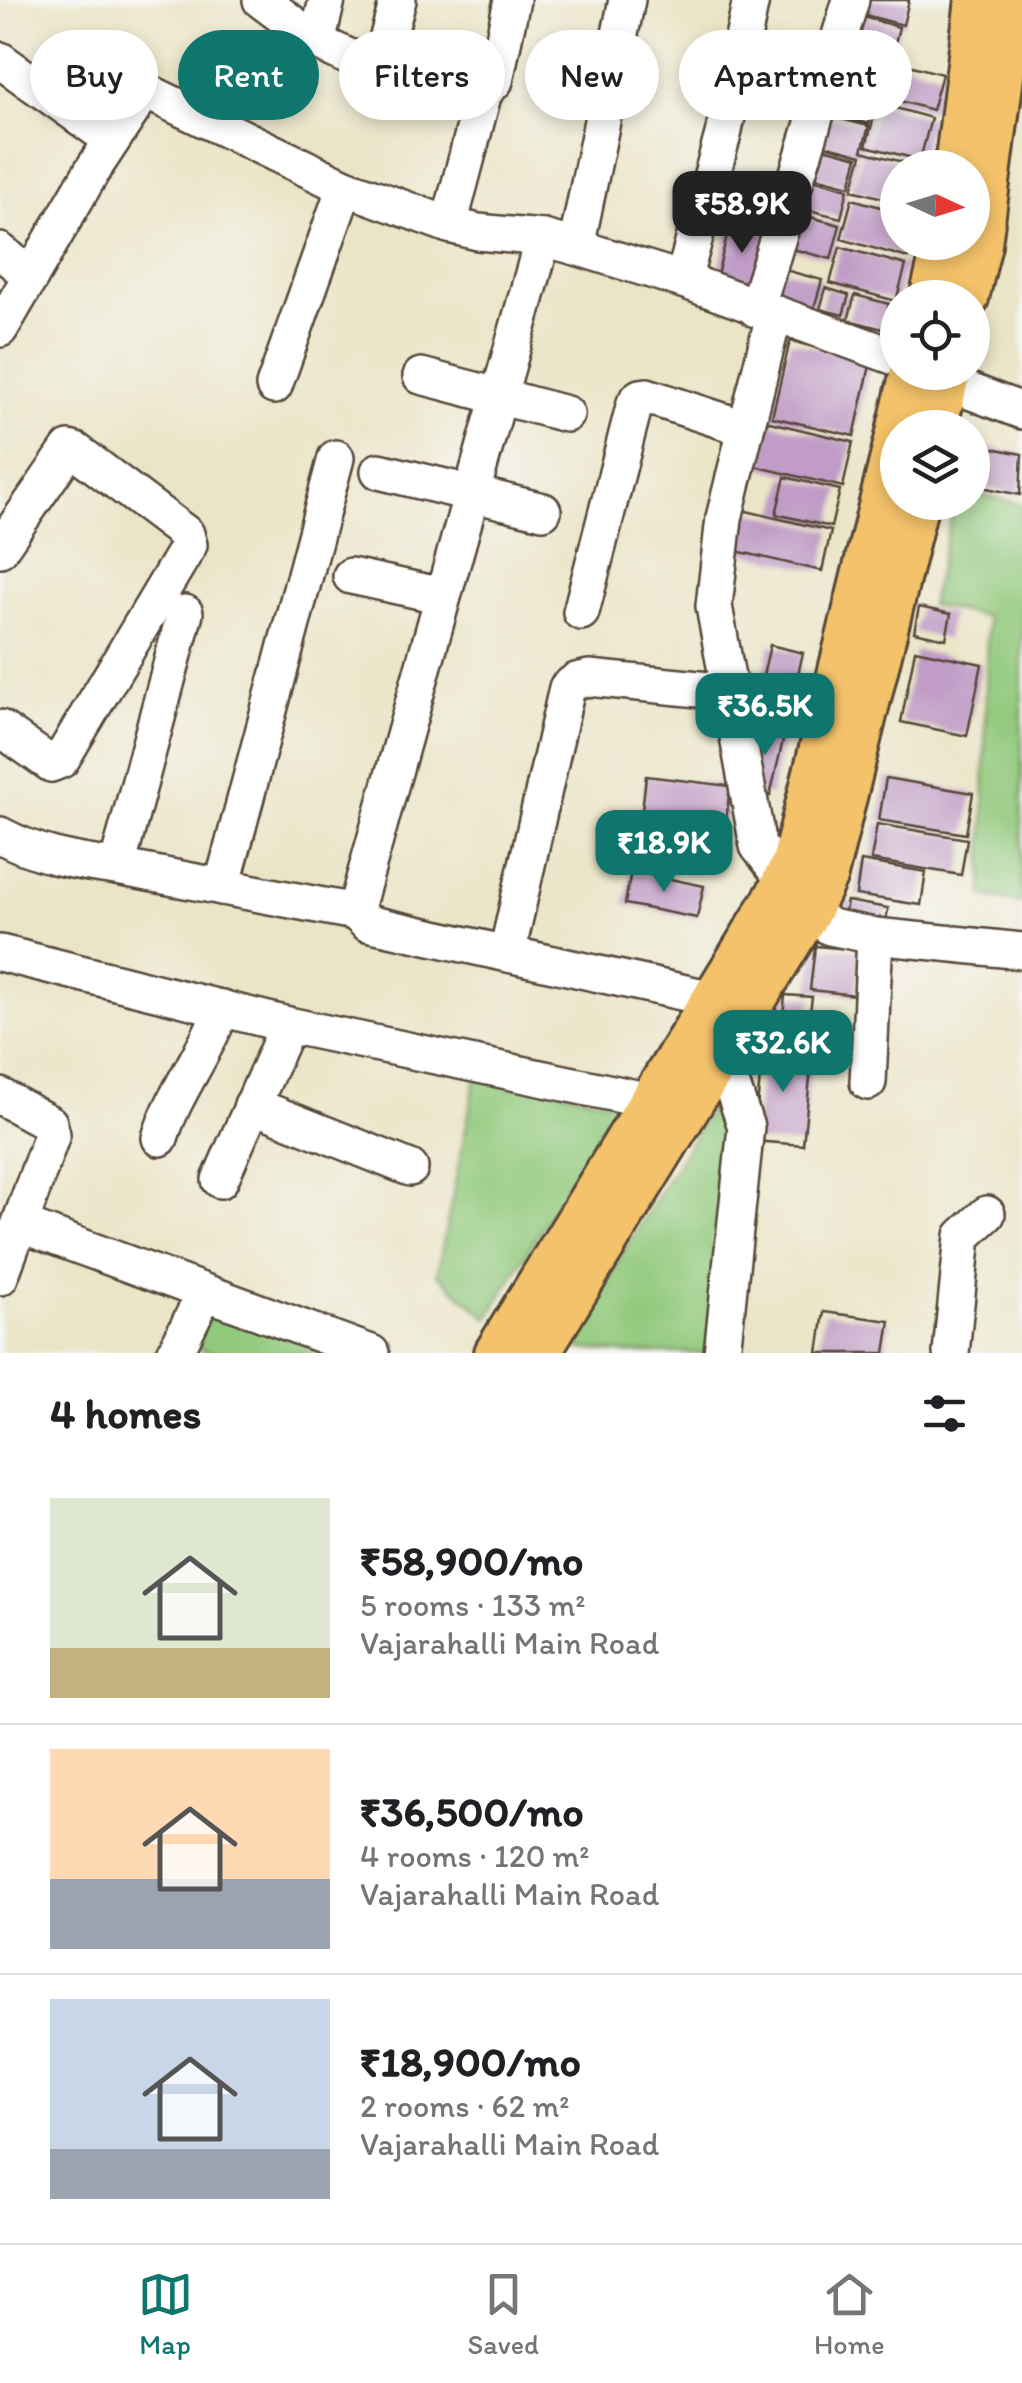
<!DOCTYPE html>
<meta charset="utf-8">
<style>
body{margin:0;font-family:Itim,sans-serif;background:#f2f2f2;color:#202124;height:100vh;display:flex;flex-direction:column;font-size:38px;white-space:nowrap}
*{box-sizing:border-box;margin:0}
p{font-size:32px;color:#757577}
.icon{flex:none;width:55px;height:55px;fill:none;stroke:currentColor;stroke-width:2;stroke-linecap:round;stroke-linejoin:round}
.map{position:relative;height:1353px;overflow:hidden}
.drawer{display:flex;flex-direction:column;background:#fff;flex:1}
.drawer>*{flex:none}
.banner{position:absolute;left:30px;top:30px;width:962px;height:90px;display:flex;gap:20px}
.needle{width:65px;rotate:94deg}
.tools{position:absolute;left:880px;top:150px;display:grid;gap:20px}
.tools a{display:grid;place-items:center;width:110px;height:110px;border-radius:50%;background:#fff;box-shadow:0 5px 15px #0003;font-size:50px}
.price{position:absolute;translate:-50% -85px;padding:0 22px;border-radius:20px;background:#0f766e;color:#fff;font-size:32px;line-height:65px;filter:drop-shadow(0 2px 5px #0008)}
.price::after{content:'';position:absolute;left:50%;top:60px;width:30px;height:22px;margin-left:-15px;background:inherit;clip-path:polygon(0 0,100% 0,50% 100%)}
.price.current{background:#222;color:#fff}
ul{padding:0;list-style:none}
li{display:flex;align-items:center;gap:30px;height:250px;padding:0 50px}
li+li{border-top:2px solid #e0e0e0}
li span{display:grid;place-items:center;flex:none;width:280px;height:200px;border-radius:0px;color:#555}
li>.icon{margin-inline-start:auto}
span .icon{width:120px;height:120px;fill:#fffc;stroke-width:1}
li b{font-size:42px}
h2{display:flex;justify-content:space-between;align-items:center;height:120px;padding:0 50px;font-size:42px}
.pill{padding:0 35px;border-radius:45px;background:#fff;box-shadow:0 5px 15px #0003;font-size:35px;line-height:90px}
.pill.current{background:#0f766e;color:#fff}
.tab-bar{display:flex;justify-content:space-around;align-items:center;height:140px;border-top:2px solid #e0e0e0;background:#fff;font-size:28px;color:#757577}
.tab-bar a{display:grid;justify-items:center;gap:5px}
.tab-bar .current{color:#0f766e}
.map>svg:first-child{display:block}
.green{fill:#91c97c;stroke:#667a4d;stroke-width:2.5}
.building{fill:#c09cc6}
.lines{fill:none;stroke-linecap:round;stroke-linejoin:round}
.minor-casing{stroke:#554637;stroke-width:40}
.major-casing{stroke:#554637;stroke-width:48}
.minor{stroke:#fff;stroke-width:35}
.major{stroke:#f3c26a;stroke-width:42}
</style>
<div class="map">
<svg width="1022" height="1353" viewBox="0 0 1022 1353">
<rect width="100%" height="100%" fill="#f6f6f2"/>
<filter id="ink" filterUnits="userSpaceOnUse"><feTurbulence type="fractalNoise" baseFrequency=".01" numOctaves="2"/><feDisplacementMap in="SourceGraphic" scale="20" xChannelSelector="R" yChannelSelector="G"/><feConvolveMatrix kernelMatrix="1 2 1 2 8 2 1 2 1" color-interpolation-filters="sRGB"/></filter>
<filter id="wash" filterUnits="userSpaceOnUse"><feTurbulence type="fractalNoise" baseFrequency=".0048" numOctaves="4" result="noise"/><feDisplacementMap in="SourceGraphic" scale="40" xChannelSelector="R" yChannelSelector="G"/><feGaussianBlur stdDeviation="2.25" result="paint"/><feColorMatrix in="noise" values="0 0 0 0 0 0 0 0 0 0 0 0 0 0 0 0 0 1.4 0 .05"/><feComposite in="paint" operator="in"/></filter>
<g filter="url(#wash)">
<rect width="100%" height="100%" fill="#ebe5c7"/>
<g class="green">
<polygon points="973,493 1022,504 1022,903 983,896 987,617 930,605 955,503 972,502"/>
<polygon points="477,1072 616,1103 488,1318 437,1274"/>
<polygon points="718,1097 738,1139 711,1353 621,1353 565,1347"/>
<polygon points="210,1306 329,1353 211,1353 190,1344"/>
</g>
<g id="blocks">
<g class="building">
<polygon points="865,0 909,0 903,25 861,14"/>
<polygon points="856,15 899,27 891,60 942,74 932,110 882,96 891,64 846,52"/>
<polygon points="848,56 886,67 879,93 841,83"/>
<polygon points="837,85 877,96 869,124 830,113"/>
<polygon points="878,103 931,118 920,160 866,146"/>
<polygon points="829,116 869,126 862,151 917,166 898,168 898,202 852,190 862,155 821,144"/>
<polygon points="820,147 858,157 850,186 812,176"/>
<polygon points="809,178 848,189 841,218 801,208"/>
<polygon points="852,199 898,212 898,242 912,242 908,258 841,239"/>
<polygon points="799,214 840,225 831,259 789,248"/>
<polygon points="730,224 768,234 753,289 716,279"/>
<polygon points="840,247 906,265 896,301 830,283"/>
<polygon points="778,268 822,280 814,308 770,296"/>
<polygon points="826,288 849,295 843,315 820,309"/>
<polygon points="855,295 889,304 883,329 848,320"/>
<polygon points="790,341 871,361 854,436 772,417"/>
<polygon points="761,420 853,442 843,487 750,465"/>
<polygon points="972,444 1022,454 1020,495 972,485"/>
<polygon points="785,477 840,490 831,527 776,514"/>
<polygon points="742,510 831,531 822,571 732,550"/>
<polygon points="919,607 951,614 946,639 914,632"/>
<polygon points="770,645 803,653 791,704 758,697"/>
<polygon points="915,650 982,664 967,736 901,722"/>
<polygon points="752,699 791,709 785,732 746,723"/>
<polygon points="748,727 784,736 770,796 756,792"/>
<polygon points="646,776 730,786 726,821 642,811"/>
<polygon points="886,778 973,793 966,834 879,820"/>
<polygon points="644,815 715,823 711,855 641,847"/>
<polygon points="877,824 967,839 961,875 871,860"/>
<polygon points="861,861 926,872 921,905 856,895"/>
<polygon points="631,871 704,886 697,918 625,904"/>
<polygon points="847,901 888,908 885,929 843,922"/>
<polygon points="815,946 861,950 856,995 810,990"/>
<polygon points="785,995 812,997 809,1020 783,1017"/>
<polygon points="772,1018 809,1022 807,1044 770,1041"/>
<polygon points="763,1044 813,1049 803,1145 754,1141"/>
<polygon points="824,1312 890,1321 885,1353 818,1353"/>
</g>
</g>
</g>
<g filter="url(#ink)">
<use href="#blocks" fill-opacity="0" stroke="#554637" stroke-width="2.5"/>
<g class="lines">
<g class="minor-casing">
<g id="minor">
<polyline points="261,0 317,42 349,57 484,92 495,81 512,0"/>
<polyline points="317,42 327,0"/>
<polyline points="0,60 112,140"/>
<polyline points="380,66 398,0"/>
<polyline points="449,225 484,92"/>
<polyline points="543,238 355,912 367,923 713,999"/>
<polyline points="576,247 627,0"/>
<polyline points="0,251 31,276"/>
<polyline points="683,280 724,131 751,0"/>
<polyline points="756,309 851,0"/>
<polyline points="774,315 724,518 714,606 758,846 809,911 830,927 875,936 1022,951"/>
<polyline points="0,329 92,171 142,95 154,95 345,187 449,225 478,232 543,238 576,247 683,280 898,358"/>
<polyline points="930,372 946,382 1022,411"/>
<polyline points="421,376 566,414"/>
<polyline points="274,386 345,187"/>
<polyline points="379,471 543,511"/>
<polyline points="0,549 69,449 76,451 186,534 189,545 61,760 51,764 0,728"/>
<polyline points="351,576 443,596"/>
<polyline points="581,612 635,403 640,397 647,396 744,428"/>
<polyline points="185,613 117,867 355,912"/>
<path d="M0 835C37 855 75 862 117 867"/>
<polyline points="222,887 336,458"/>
<polyline points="0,953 288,1025 650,1101"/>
<polyline points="507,953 567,688 576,681 589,678 729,692"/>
<polyline points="721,1053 746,1127 722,1353"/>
<polyline points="868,1082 875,936"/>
<polyline points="0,1096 49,1123 52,1134 23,1215 24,1222 30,1228 371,1353"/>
<polyline points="252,1105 410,1168"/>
<path d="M160 1138C174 1092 205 1055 222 1008"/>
<polyline points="220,1180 288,1025"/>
<polyline points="0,1277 23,1215"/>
<polyline points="175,1353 204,1294"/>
<polyline points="951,1353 963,1236 987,1214"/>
</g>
</g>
<g class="major-casing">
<g id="major">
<polyline points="956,168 977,0"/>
<polyline points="931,298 945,242"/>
<polyline points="967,298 980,244 1012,0"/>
<polyline points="899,428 912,372"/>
<polyline points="935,428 949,372"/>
<polyline points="496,1353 778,894 793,863 898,433"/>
<polyline points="538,1353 809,911 826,875 917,502"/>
</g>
</g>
<use href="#minor" class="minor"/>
<use href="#major" class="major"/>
</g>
</g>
</svg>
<div class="tools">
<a><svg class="needle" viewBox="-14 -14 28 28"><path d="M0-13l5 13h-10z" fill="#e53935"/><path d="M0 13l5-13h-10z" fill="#757577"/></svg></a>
<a><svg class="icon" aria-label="locate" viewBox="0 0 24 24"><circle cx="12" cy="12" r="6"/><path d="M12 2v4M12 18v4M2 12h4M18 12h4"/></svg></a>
<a><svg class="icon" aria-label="layers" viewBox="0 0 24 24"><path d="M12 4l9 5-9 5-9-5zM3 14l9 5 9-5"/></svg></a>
</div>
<b class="price current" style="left:742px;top:256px">₹58.9K</b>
<b class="price" style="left:765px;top:758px">₹36.5K</b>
<b class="price" style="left:664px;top:895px">₹18.9K</b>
<b class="price" style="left:783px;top:1095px">₹32.6K</b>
<div class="banner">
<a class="pill">Buy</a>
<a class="pill current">Rent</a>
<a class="pill">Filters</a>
<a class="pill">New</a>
<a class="pill">Apartment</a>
</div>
</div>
<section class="drawer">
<h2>4 homes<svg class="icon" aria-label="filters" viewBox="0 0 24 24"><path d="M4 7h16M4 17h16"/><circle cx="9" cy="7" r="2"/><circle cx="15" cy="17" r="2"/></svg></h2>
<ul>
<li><span style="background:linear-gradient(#dfe7d0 75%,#c2b280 0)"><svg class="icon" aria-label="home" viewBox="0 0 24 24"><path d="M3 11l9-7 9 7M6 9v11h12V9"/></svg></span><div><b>₹58,900/mo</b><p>5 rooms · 133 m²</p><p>Vajarahalli Main Road</p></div></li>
<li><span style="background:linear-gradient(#ffd9b3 65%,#9aa5b1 0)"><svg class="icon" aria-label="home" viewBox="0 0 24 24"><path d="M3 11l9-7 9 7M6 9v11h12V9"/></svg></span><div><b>₹36,500/mo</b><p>4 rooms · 120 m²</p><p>Vajarahalli Main Road</p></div></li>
<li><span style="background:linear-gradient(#c9d6e8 75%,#9aa5b1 0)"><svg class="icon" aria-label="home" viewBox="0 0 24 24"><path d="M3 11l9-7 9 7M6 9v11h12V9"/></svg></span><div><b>₹18,900/mo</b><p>2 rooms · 62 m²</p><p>Vajarahalli Main Road</p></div></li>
</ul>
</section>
<nav class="tab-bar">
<a class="current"><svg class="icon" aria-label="map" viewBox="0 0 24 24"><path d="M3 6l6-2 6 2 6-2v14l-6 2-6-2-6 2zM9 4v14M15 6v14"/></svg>Map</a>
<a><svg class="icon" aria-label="saved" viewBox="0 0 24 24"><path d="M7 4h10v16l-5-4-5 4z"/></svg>Saved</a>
<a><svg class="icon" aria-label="home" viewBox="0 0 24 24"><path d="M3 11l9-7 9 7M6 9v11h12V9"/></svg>Home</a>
</nav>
